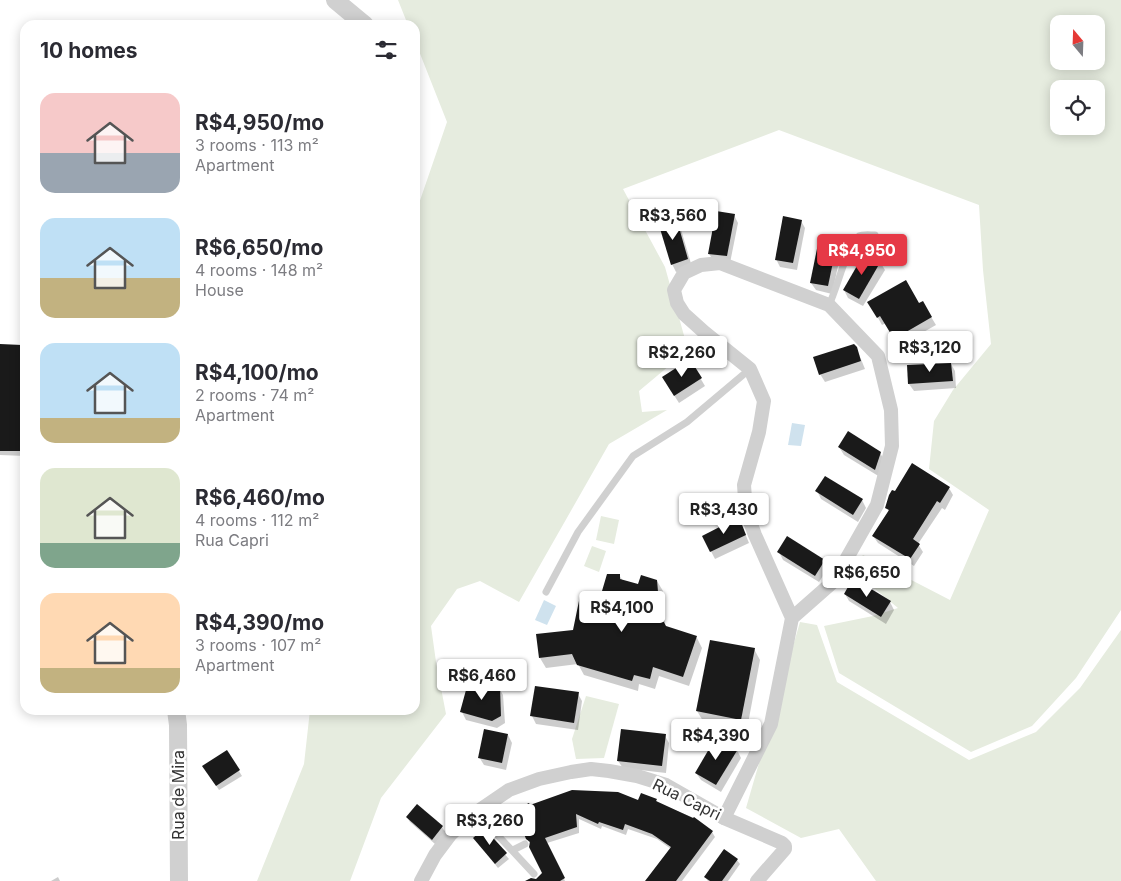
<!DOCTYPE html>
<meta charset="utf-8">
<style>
body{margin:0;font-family:Inter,sans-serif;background:#f7f7f7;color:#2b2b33;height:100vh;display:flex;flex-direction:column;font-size:19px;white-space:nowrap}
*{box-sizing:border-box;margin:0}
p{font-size:16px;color:#7c7c81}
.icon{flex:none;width:28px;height:28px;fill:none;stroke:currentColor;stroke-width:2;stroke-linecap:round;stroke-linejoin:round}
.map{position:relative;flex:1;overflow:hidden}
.panel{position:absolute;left:20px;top:20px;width:400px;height:695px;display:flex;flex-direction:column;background:#fff;border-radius:15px;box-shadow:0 2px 12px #0003}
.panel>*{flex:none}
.needle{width:32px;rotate:341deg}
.tools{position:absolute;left:1050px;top:15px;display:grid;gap:10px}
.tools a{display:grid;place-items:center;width:55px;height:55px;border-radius:10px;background:#fff;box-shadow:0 2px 12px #0003;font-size:25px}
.price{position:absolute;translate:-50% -42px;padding:0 11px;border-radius:5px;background:#fff;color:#222;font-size:16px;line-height:32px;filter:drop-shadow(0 1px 2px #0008)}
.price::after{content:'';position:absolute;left:50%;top:30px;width:15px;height:11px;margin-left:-8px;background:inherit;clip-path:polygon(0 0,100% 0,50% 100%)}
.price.on{background:#e63946;color:#fff}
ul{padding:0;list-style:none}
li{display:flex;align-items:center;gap:15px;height:125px;padding:0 20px}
li span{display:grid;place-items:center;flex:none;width:140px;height:100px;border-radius:15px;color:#555}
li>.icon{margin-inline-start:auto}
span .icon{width:60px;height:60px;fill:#fffc;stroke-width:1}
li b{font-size:21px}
h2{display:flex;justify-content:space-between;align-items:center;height:60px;padding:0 20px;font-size:21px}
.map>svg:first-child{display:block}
.green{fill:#e6ecdf;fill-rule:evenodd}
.water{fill:#cfe2ee}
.shadow{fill:#0003}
.building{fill:#1a1a1a}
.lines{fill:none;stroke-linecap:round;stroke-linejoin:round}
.service{stroke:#d0d0d0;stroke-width:7}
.minor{stroke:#d0d0d0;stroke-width:14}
.tertiary{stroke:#d0d0d0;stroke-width:18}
.labels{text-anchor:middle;stroke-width:5;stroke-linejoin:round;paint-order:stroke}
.street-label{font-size:16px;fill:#333;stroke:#fff}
</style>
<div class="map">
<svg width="1121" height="881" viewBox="0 0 1121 881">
<rect width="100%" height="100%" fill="#fff"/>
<g class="green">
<path d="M398 0H1121V610L1076 678 1032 726 971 752 839 673 824 626 873 616 898 608 852 570 863 555 950 600 989 510 929 469 934 421 953 390 991 344 983 270 979 205 779 130 623 189 665 267 688 350 639 391 642 412 667 410 609 444 519 602 480 581 457 589 431 626 436 662 446 714 381 798 350 881H257L304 764 310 710H415V215L447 122 415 41V25H408ZM1059 24H1096V61H1059ZM1059 89H1096V126H1059Z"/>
<polygon points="601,516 619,520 614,544 596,540"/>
<polygon points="592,546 606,551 599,572 584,566"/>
<polygon points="800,622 817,625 837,682 969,760 1036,732 1080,688 1121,630 1121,881 876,881 839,829 801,838 746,808"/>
<polygon points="586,696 619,704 604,758 576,759 572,739"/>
</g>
<g class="water">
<polygon points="792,423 805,425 801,446 788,445"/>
<polygon points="544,600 556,606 547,625 535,620"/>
</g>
<g class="shadow">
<polygon points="734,215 738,223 730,263 714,261 709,254"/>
<polygon points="675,218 680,226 692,267 676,272 672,264"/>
<polygon points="801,221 805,228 797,270 780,267 776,259"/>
<polygon points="836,244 841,252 832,294 816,290 811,283"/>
<polygon points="880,262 885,270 863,306 848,298 844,290"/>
<polygon points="869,302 919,304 922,302 936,325 899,346 886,323 882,325"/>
<polygon points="0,345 21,346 24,351 25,456 0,455"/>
<polygon points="856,347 865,369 825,382 820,374"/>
<polygon points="690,361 705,386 679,403 663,378"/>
<polygon points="951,364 955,371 956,388 914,391 909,384"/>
<polygon points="839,447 880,453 885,461 880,477 844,455"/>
<polygon points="949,488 953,495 945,510 942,508 918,544 923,552 914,566 878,543 873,536 889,512 887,507"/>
<polygon points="817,491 862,500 866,508 858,522 821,499"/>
<polygon points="739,519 749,543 715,559 703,536"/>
<polygon points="779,552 824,561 828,568 819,582 783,560"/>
<polygon points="619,575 623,581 639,586 657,581 663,591 665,627 697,638 702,648 689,686 659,676 655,689 639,684 638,691 584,675 578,664 546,668 540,658 574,631 603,592"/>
<polygon points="845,594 890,602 894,610 886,624 849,601"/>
<polygon points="754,649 760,660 747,729 703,721 697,711"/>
<polygon points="499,688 503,695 505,723 497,728 466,720 462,712"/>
<polygon points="578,694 582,701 578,730 536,724 532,716"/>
<polygon points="508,735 512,743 506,770 484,765 479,757"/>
<polygon points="665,736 669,743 666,773 623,768 618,761"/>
<polygon points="737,750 741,758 721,792 701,780 696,773"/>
<polygon points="227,752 242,776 219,790 204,767"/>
<polygon points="656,800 658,803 694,818 712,832 715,837 682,881 650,881 671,849 657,839 628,829 626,835 602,826 601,829 579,819 579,833 547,843 565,881 542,881 543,873 527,838 529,806"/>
<polygon points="418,806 442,827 445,832 435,844 410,822 407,817"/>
<polygon points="484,830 509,859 498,868 474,838"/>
<polygon points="737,860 740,864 728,881 708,881 705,877"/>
<polygon points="58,877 60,881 51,881"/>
</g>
<g class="building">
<polygon points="716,211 735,214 727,256 708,254"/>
<polygon points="783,216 802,220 793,263 775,260"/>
<polygon points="676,217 688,259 671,265 658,222"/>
<polygon points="819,239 837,243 828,286 810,283"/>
<polygon points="865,252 881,261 859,299 843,290"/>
<polygon points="906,280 919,303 923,301 932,317 894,339 880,316 877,318 867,302"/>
<polygon points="0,344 22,345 21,428 24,428 24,451 0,451"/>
<polygon points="854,344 857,347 861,361 819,375 813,357"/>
<polygon points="690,359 702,378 674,396 662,377"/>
<polygon points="951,363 953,381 908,384 907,365"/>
<polygon points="848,431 881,452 875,470 838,447"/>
<polygon points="912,463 950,487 940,503 937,501 913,539 920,544 910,559 872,536 889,510 885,508 889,495 892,490 895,491"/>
<polygon points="825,476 863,499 853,515 815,491"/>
<polygon points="739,517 746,535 710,552 702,536"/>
<polygon points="787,536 825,560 815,576 777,552"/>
<polygon points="607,574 620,574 620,579 638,584 641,575 657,580 660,615 666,626 697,636 683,677 653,667 650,679 634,675 632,681 577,665 572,654 539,658 536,634 573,630 580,596 602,591"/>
<polygon points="853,578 891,601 881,617 844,594"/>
<polygon points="710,640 755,648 741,720 696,711"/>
<polygon points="469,679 500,687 501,716 492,721 460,712"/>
<polygon points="535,686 579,692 574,723 530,716"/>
<polygon points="484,729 508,734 502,763 478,758"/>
<polygon points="621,729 666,734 662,766 617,761"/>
<polygon points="716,737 738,749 716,785 695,773"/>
<polygon points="227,750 240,770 216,786 202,766"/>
<polygon points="572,790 618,792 638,800 641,793 657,799 656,801 693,818 694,817 713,831 676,881 645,881 671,847 652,834 625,824 623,830 599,822 598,824 576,814 577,827 545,838 565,878 560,881 525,881 531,878 536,879 542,873 529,847 530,842 526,839 519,821 512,811 529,803 530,805"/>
<polygon points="417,804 443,826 432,840 406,817"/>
<polygon points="484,828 507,853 495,864 473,838"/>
<polygon points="724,849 738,859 722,881 710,881 704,877"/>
</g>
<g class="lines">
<g class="service">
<path d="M829 305C837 289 847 245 859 236 863 234 870 235 875 235"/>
<polyline points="546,592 578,532 633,456 687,422 750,369"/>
<polyline points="476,812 534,874"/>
<polyline points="493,830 514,823"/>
<polyline points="513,850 525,844"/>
</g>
<g class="minor">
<polyline points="724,818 771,724 792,618 755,535 746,511 744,485 759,432 764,401 750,369 704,332 684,314 677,303 674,290 684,273 701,265 720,263 829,305 878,356 891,410 892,446 877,505 834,581 792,618"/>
<polyline points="421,881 435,855 450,835 468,818 509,790 539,779 571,772 591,769 609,771 637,776 666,785 724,818 782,843 785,846 785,849 757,881"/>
</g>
<g class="tertiary">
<polyline points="335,0 365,25"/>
<polyline points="176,710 178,725 179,881"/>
</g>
</g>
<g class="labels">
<g class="street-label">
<text transform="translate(178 795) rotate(-90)" y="6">Rua de Mira</text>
<text transform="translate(687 799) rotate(26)" y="6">Rua Capri</text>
</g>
</g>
</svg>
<div class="tools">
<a><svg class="needle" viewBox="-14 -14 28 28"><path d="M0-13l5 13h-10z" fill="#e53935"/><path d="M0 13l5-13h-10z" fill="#7c7c81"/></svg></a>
<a><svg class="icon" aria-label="locate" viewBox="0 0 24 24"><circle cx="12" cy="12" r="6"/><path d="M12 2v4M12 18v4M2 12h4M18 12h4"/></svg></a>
</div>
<b class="price" style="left:673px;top:241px">R$3,560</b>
<b class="price on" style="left:862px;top:276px">R$4,950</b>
<b class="price" style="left:930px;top:373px">R$3,120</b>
<b class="price" style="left:682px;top:378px">R$2,260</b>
<b class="price" style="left:724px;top:535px">R$3,430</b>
<b class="price" style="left:867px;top:598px">R$6,650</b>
<b class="price" style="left:622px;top:633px">R$4,100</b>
<b class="price" style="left:482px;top:701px">R$6,460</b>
<b class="price" style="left:716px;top:761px">R$4,390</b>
<b class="price" style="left:490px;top:846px">R$3,260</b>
<section class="panel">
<h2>10 homes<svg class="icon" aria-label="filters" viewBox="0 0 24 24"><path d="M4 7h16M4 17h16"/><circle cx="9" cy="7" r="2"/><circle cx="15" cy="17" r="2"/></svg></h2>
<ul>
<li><span style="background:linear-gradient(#f6c9c9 60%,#9aa5b1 0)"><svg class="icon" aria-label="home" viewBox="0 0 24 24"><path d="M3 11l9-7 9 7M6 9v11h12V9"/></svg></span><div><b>R$4,950/mo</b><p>3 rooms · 113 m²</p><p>Apartment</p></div></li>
<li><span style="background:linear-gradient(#bfe0f5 60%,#c2b280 0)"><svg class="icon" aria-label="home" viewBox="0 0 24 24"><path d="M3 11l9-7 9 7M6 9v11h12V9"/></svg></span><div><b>R$6,650/mo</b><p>4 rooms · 148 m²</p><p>House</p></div></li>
<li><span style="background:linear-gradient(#bfe0f5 75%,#c2b280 0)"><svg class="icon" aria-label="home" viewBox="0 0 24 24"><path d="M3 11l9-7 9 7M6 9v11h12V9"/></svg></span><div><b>R$4,100/mo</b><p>2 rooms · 74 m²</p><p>Apartment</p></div></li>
<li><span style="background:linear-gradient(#dfe7d0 75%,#7fa58c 0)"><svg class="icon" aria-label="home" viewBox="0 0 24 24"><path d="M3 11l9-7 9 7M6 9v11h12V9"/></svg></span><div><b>R$6,460/mo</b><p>4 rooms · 112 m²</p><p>Rua Capri</p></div></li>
<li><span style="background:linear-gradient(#ffd9b3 75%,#c2b280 0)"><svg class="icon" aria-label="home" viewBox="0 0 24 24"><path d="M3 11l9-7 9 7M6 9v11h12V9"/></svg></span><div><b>R$4,390/mo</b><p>3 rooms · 107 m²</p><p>Apartment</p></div></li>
</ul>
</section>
</div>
